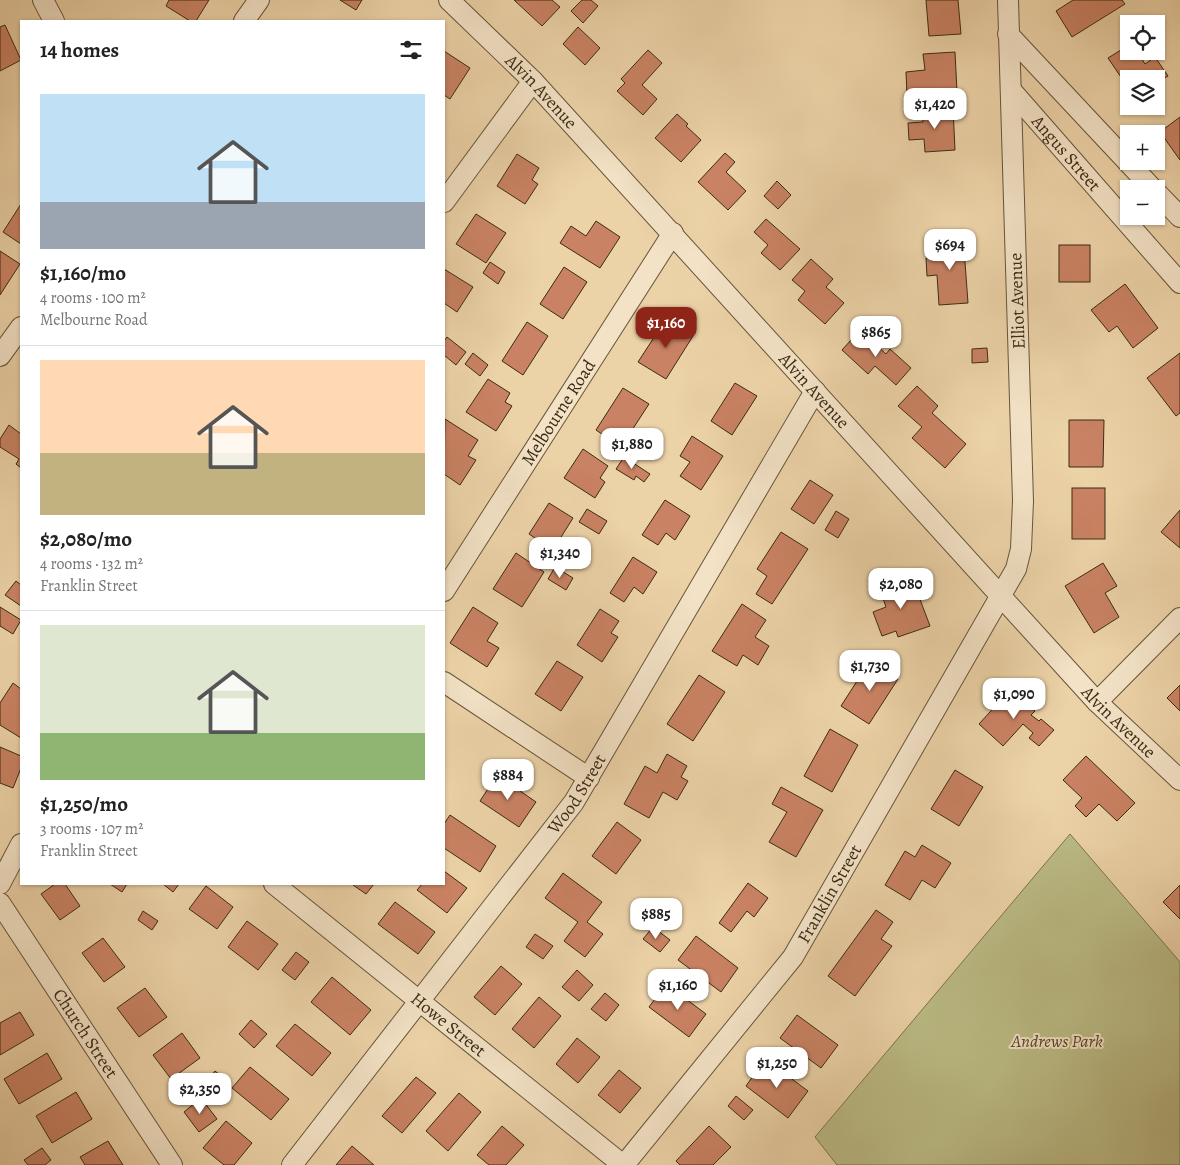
<!DOCTYPE html>
<meta charset="utf-8">
<style>
body{margin:0;font-family:Alegreya,serif;background:#f2f2f2;color:#222;height:100vh;display:flex;flex-direction:column;font-size:19px;white-space:nowrap}
*{box-sizing:border-box;margin:0}
p{font-size:16px;color:#767676}
.icon{flex:none;width:28px;height:28px;fill:none;stroke:currentColor;stroke-width:2;stroke-linecap:round;stroke-linejoin:round}
.map{position:relative;flex:1;overflow:hidden}
.panel{position:absolute;left:20px;top:20px;width:425px;height:865px;display:flex;flex-direction:column;background:#fff;border-radius:0px;box-shadow:0 1px 4px #0004}
.panel>*{flex:none}
.controls{position:absolute;left:1120px;top:15px;display:grid;gap:10px}
.controls a{display:grid;place-items:center;width:45px;height:45px;border-radius:0px;background:#fff;box-shadow:0 1px 4px #0004;font-size:25px}
.price{position:absolute;translate:-50% -42px;padding:0 11px;border-radius:10px;background:#fff;color:#222;font-size:16px;line-height:32px;filter:drop-shadow(0 1px 2px #0008)}
.price::after{content:'';position:absolute;left:50%;top:30px;width:15px;height:11px;margin-left:-8px;background:inherit;clip-path:polygon(0 0,100% 0,50% 100%)}
.price.active{background:#8f2418;color:#fff}
ul{padding:0;list-style:none}
li{display:grid;align-content:center;gap:10px;height:265px;padding:0 20px}
li+li{border-top:1px solid #e0e0e0}
li span{display:grid;place-items:center;height:155px;border-radius:0px;color:#555}
li>.icon{margin-inline-start:auto}
span .icon{width:90px;height:90px;fill:#fffc;stroke-width:1}
li b{font-size:21px}
h2{display:flex;justify-content:space-between;align-items:center;height:60px;padding:0 20px;font-size:21px}
.map>svg:first-child{display:block}
.green{fill:#bbbb85;stroke:#7b734d}
.building{fill:#c98263;stroke:#3b2b15}
.lines{fill:none;stroke-linecap:round;stroke-linejoin:round}
.minor-casing{stroke:#67553a;stroke-width:22}
.minor{stroke:#f3e2c6;stroke-width:20}
.labels{text-anchor:middle;stroke-width:4;stroke-linejoin:round;paint-order:stroke}
.street-label{font-size:18px;fill:#3b2b15;stroke:#f3e2c6}
.park-label{font-size:18px;font-style:italic;fill:#55482b;stroke:#f3e2c6}
</style>
<div class="map">
<svg width="1180" height="1165" viewBox="0 0 1180 1165">
<rect width="100%" height="100%" fill="#ecd2a7"/>
<filter id="stains"><feTurbulence type="fractalNoise" baseFrequency=".004" numOctaves="4"/><feColorMatrix values="0 0 0 0 .2 0 0 0 0 .09 0 0 0 0 .02 0 0 0 .5 -.17"/></filter>
<radialGradient id="worn" r=".72"><stop offset=".6" stop-color="#630" stop-opacity="0"/><stop offset="1" stop-color="#630" stop-opacity=".3"/></radialGradient>
<polygon class="green" points="1070,834 1180,962 1180,1165 837,1165 815,1137"/>
<g class="building">
<polygon points="169,0 209,0 196,21 190,21 166,6"/>
<polygon points="340,0 362,0 356,10"/>
<polygon points="514,0 552,0 560,7 542,26"/>
<polygon points="582,0 591,0 598,6 583,23 571,11"/>
<polygon points="926,0 958,0 961,34 929,36"/>
<polygon points="1073,0 1122,0 1125,4 1072,37 1056,11"/>
<polygon points="5,25 21,60 0,71 0,27"/>
<polygon points="578,27 600,48 585,65 563,44"/>
<polygon points="1129,45 1129,51 1137,51 1145,64 1155,57 1168,76 1156,83 1156,79 1129,79 1129,89 1108,58"/>
<polygon points="648,50 662,63 642,85 657,99 643,115 617,91 625,83 621,79"/>
<polygon points="444,51 470,68 450,99 444,95"/>
<polygon points="955,52 957,92 907,95 906,72 925,70 923,54"/>
<polygon points="953,108 955,150 925,152 924,139 909,140 908,123 923,122 922,110"/>
<polygon points="677,114 688,124 686,126 701,140 681,162 655,138"/>
<polygon points="1180,117 1180,160 1160,132"/>
<polygon points="725,153 735,162 726,172 746,191 728,210 698,182"/>
<polygon points="517,154 539,168 532,180 538,184 525,204 497,186"/>
<polygon points="777,181 791,195 778,209 764,196"/>
<polygon points="21,204 21,244 3,232"/>
<polygon points="476,214 506,233 486,263 456,244"/>
<polygon points="766,219 800,249 780,270 761,253 768,245 754,232"/>
<polygon points="596,221 620,237 600,268 560,243 571,226 586,236"/>
<polygon points="963,235 968,303 939,305 937,275 927,276 926,258 941,258 939,237"/>
<rect x="1059" y="245" width="31" height="37"/>
<polygon points="0,251 20,264 0,295"/>
<polygon points="811,259 833,279 826,287 844,303 825,324 798,300 805,291 792,280"/>
<polygon points="490,262 505,272 498,284 483,273"/>
<polygon points="564,267 587,282 563,319 540,304"/>
<polygon points="444,269 473,287 457,312 444,303"/>
<polygon points="1125,284 1158,328 1133,348 1117,326 1109,332 1091,310"/>
<polygon points="666,319 693,336 666,379 638,362"/>
<polygon points="527,322 548,336 523,375 502,361"/>
<polygon points="860,330 886,354 890,349 911,368 896,385 875,366 868,374 842,350"/>
<polygon points="447,337 466,352 456,365 444,355 444,341"/>
<polygon points="987,348 988,362 972,363 972,349"/>
<polygon points="473,353 488,365 480,376 465,364"/>
<polygon points="1180,353 1180,413 1176,416 1147,378"/>
<polygon points="488,379 510,393 505,402 512,406 496,431 466,412"/>
<polygon points="735,383 757,396 732,435 711,421"/>
<polygon points="917,386 938,406 932,413 966,444 945,468 912,438 922,427 898,406"/>
<polygon points="623,388 649,404 621,447 596,430"/>
<polygon points="445,419 478,440 468,456 476,460 460,485 444,474"/>
<polygon points="1069,420 1104,420 1103,467 1069,467"/>
<polygon points="9,425 21,434 21,468 16,464 19,459 0,447 0,439"/>
<polygon points="692,436 723,456 701,490 680,476 690,462 680,456"/>
<polygon points="583,449 608,466 600,478 605,482 595,498 564,478"/>
<polygon points="624,457 650,474 644,482 636,476 634,480 616,469"/>
<polygon points="810,480 833,495 814,524 791,509"/>
<rect x="1072" y="488" width="33" height="51"/>
<polygon points="665,500 690,516 675,540 666,533 658,545 642,535"/>
<polygon points="549,503 573,518 553,550 529,534"/>
<polygon points="587,509 607,521 599,534 579,522"/>
<polygon points="1180,510 1180,548 1161,532"/>
<polygon points="836,511 849,519 838,538 825,530"/>
<polygon points="781,532 808,549 772,604 756,594 767,576 757,569"/>
<polygon points="516,553 544,572 522,607 493,589"/>
<polygon points="633,557 657,572 643,594 634,587 624,602 610,593"/>
<polygon points="1103,563 1117,586 1105,593 1119,617 1094,633 1065,586"/>
<polygon points="555,567 573,578 566,590 548,579"/>
<polygon points="912,578 930,626 898,637 896,631 882,636 873,612 886,607 880,590"/>
<polygon points="16,581 21,585 21,606 5,595"/>
<polygon points="742,604 766,620 755,637 769,646 758,665 743,655 737,666 712,651"/>
<polygon points="0,607 21,620 13,634 0,626"/>
<polygon points="473,607 498,623 487,641 499,648 487,667 450,643"/>
<polygon points="600,609 619,621 611,633 618,637 602,662 577,645"/>
<polygon points="557,661 583,677 561,711 535,694"/>
<polygon points="870,661 898,679 869,724 841,706"/>
<polygon points="699,675 725,692 693,741 667,724"/>
<polygon points="13,683 21,689 21,738 0,725 0,703"/>
<polygon points="1180,685 1180,711 1167,698"/>
<polygon points="1011,689 1035,711 1031,715 1039,721 1041,719 1054,730 1039,746 1029,738 1033,733 1023,724 1003,746 979,724"/>
<polygon points="830,729 858,745 832,792 804,776"/>
<polygon points="0,747 21,756 21,768 13,788 0,783"/>
<polygon points="667,754 687,766 681,777 688,781 677,800 663,792 649,818 624,804 645,766 657,773"/>
<polygon points="1086,756 1135,803 1117,821 1099,804 1086,817 1075,806 1082,798 1063,780"/>
<polygon points="955,770 983,787 959,826 931,809"/>
<polygon points="497,775 536,802 519,827 480,801"/>
<polygon points="781,787 823,810 796,857 769,842 787,812 772,804"/>
<polygon points="450,815 496,846 480,872 444,848 444,824"/>
<polygon points="617,822 641,840 616,874 592,856"/>
<polygon points="922,845 951,863 935,888 922,880 910,900 885,885 905,851 915,857"/>
<polygon points="444,871 467,888 447,913 417,890 422,884 444,884"/>
<polygon points="563,873 602,902 587,922 603,934 585,957 564,941 578,922 545,898"/>
<polygon points="748,883 768,898 754,917 747,911 731,932 719,923"/>
<polygon points="55,884 65,884 80,906 60,920 41,894"/>
<polygon points="110,884 127,884 122,892"/>
<polygon points="163,884 179,884 173,892"/>
<polygon points="355,884 374,884 366,894 353,885"/>
<polygon points="1180,885 1180,919 1163,902"/>
<polygon points="206,886 233,907 217,929 189,909"/>
<polygon points="395,902 435,932 418,954 378,924"/>
<polygon points="876,910 893,922 881,939 892,946 855,996 828,976"/>
<polygon points="143,911 158,921 152,930 138,920"/>
<polygon points="247,921 278,944 258,970 228,947"/>
<polygon points="653,927 670,940 660,952 643,939"/>
<polygon points="535,934 553,946 543,959 526,947"/>
<polygon points="696,936 738,968 721,992 678,960"/>
<polygon points="103,938 125,967 104,982 82,953"/>
<polygon points="296,952 309,962 295,980 282,970"/>
<polygon points="501,966 522,984 495,1015 474,997"/>
<polygon points="577,970 593,985 579,1001 562,987"/>
<polygon points="332,977 371,1010 350,1035 311,1002"/>
<polygon points="666,984 706,1014 689,1037 649,1007"/>
<polygon points="145,988 167,1017 139,1037 117,1008"/>
<polygon points="605,993 619,1005 606,1021 591,1009"/>
<polygon points="539,997 561,1016 534,1048 512,1029"/>
<polygon points="20,1012 34,1035 0,1055 0,1023"/>
<polygon points="797,1015 838,1045 821,1068 780,1038"/>
<polygon points="251,1020 267,1034 254,1048 239,1034"/>
<polygon points="295,1024 331,1053 312,1076 276,1046"/>
<polygon points="182,1033 200,1058 171,1079 153,1055"/>
<polygon points="577,1038 600,1057 578,1083 556,1064"/>
<polygon points="47,1053 62,1079 19,1104 4,1079"/>
<polygon points="765,1059 808,1091 788,1118 746,1086"/>
<polygon points="250,1067 289,1099 271,1120 232,1088"/>
<polygon points="619,1070 641,1088 620,1113 598,1095"/>
<polygon points="215,1071 230,1083 221,1094 206,1082"/>
<polygon points="416,1077 436,1093 402,1133 382,1116"/>
<polygon points="76,1092 92,1119 52,1143 36,1116"/>
<polygon points="459,1093 481,1112 448,1151 426,1131"/>
<polygon points="736,1096 753,1110 744,1120 728,1106"/>
<polygon points="201,1098 217,1119 199,1132 184,1112"/>
<polygon points="226,1121 252,1143 234,1165 224,1165 203,1148"/>
<polygon points="502,1126 524,1145 506,1165 489,1165 477,1155"/>
<polygon points="709,1126 731,1147 713,1165 680,1165 676,1161"/>
<polygon points="108,1141 123,1165 85,1165 80,1157"/>
<polygon points="352,1146 374,1165 336,1165"/>
<polygon points="42,1148 51,1160 45,1165 28,1165 24,1160"/>
</g>
<g class="lines">
<g class="minor-casing">
<g id="minor">
<polyline points="43,0 54,21"/>
<path id="s1" d="M449 0 533 81 1097 702 1180 780"/>
<polyline points="244,21 259,0"/>
<polyline points="1008,34 1153,189"/>
<path id="s2" d="M1011 90 1180 283"/>
<polyline points="1156,192 1180,217"/>
<polyline points="444,202 533,81"/>
<polyline points="0,356 21,327"/>
<path id="s3" d="M444 591 673 233"/>
<polyline points="444,682 589,778"/>
<polyline points="1097,702 1180,618"/>
<polyline points="0,884 21,844"/>
<path id="s4" d="M274 884 623 1165"/>
<path id="s5" d="M0 903 172 1165"/>
<path id="s6" d="M292 1165 574 802 815 391"/>
<path id="s7" d="M624 1165 793 957 1016 569 1021 549 1023 501 1008 0"/>
</g>
</g>
<use href="#minor" class="minor"/>
</g>
<g class="labels">
<g class="street-label">
<text dy="6" stroke="none"><textPath href="#s1" startOffset="130">Alvin Avenue</textPath></text>
<text dy="6" stroke="none"><textPath href="#s2" startOffset="84">Angus Street</textPath></text>
<text transform="translate(1017 301) rotate(-92)" y="6">Elliot Avenue</text>
<text dy="6" stroke="none"><textPath href="#s1" startOffset="535">Alvin Avenue</textPath></text>
<text dy="6" stroke="none"><textPath href="#s3" startOffset="212">Melbourne Road</textPath></text>
<text dy="6" stroke="none"><textPath href="#s1" startOffset="985">Alvin Avenue</textPath></text>
<text dy="6" stroke="none"><textPath href="#s6" startOffset="468">Wood Street</textPath></text>
<text dy="6" stroke="none"><textPath href="#s7" startOffset="341">Franklin Street</textPath></text>
<text dy="6" stroke="none"><textPath href="#s4" startOffset="224">Howe Street</textPath></text>
<text dy="6" stroke="none"><textPath href="#s5" startOffset="156">Church Street</textPath></text>
</g>
<g class="park-label">
<text x="1057" y="1047">Andrews Park</text>
</g>
</g>
<rect width="100%" height="100%" filter="url(#stains)"/>
<rect width="100%" height="100%" fill="url(#worn)"/>
</svg>
<div class="controls">
<a><svg class="icon" aria-label="locate" viewBox="0 0 24 24"><circle cx="12" cy="12" r="6"/><path d="M12 2v4M12 18v4M2 12h4M18 12h4"/></svg></a>
<a><svg class="icon" aria-label="layers" viewBox="0 0 24 24"><path d="M12 4l9 5-9 5-9-5zM3 14l9 5 9-5"/></svg></a>
<a>+</a>
<a>−</a>
</div>
<b class="price" style="left:935px;top:130px">$1,420</b>
<b class="price" style="left:950px;top:271px">$694</b>
<b class="price active" style="left:666px;top:349px">$1,160</b>
<b class="price" style="left:876px;top:358px">$865</b>
<b class="price" style="left:632px;top:470px">$1,880</b>
<b class="price" style="left:560px;top:579px">$1,340</b>
<b class="price" style="left:901px;top:610px">$2,080</b>
<b class="price" style="left:870px;top:692px">$1,730</b>
<b class="price" style="left:1014px;top:720px">$1,090</b>
<b class="price" style="left:508px;top:801px">$884</b>
<b class="price" style="left:656px;top:940px">$885</b>
<b class="price" style="left:678px;top:1011px">$1,160</b>
<b class="price" style="left:777px;top:1089px">$1,250</b>
<b class="price" style="left:200px;top:1115px">$2,350</b>
<section class="panel">
<h2>14 homes<svg class="icon" aria-label="filters" viewBox="0 0 24 24"><path d="M4 7h16M4 17h16"/><circle cx="9" cy="7" r="2"/><circle cx="15" cy="17" r="2"/></svg></h2>
<ul>
<li><span style="background:linear-gradient(#bfe0f5 70%,#9aa5b1 0)"><svg class="icon" aria-label="home" viewBox="0 0 24 24"><path d="M3 11l9-7 9 7M6 9v11h12V9"/></svg></span><div><b>$1,160/mo</b><p>4 rooms · 100 m²</p><p>Melbourne Road</p></div></li>
<li><span style="background:linear-gradient(#ffd9b3 60%,#c2b280 0)"><svg class="icon" aria-label="home" viewBox="0 0 24 24"><path d="M3 11l9-7 9 7M6 9v11h12V9"/></svg></span><div><b>$2,080/mo</b><p>4 rooms · 132 m²</p><p>Franklin Street</p></div></li>
<li><span style="background:linear-gradient(#dfe7d0 70%,#8fb573 0)"><svg class="icon" aria-label="home" viewBox="0 0 24 24"><path d="M3 11l9-7 9 7M6 9v11h12V9"/></svg></span><div><b>$1,250/mo</b><p>3 rooms · 107 m²</p><p>Franklin Street</p></div></li>
</ul>
</section>
</div>
